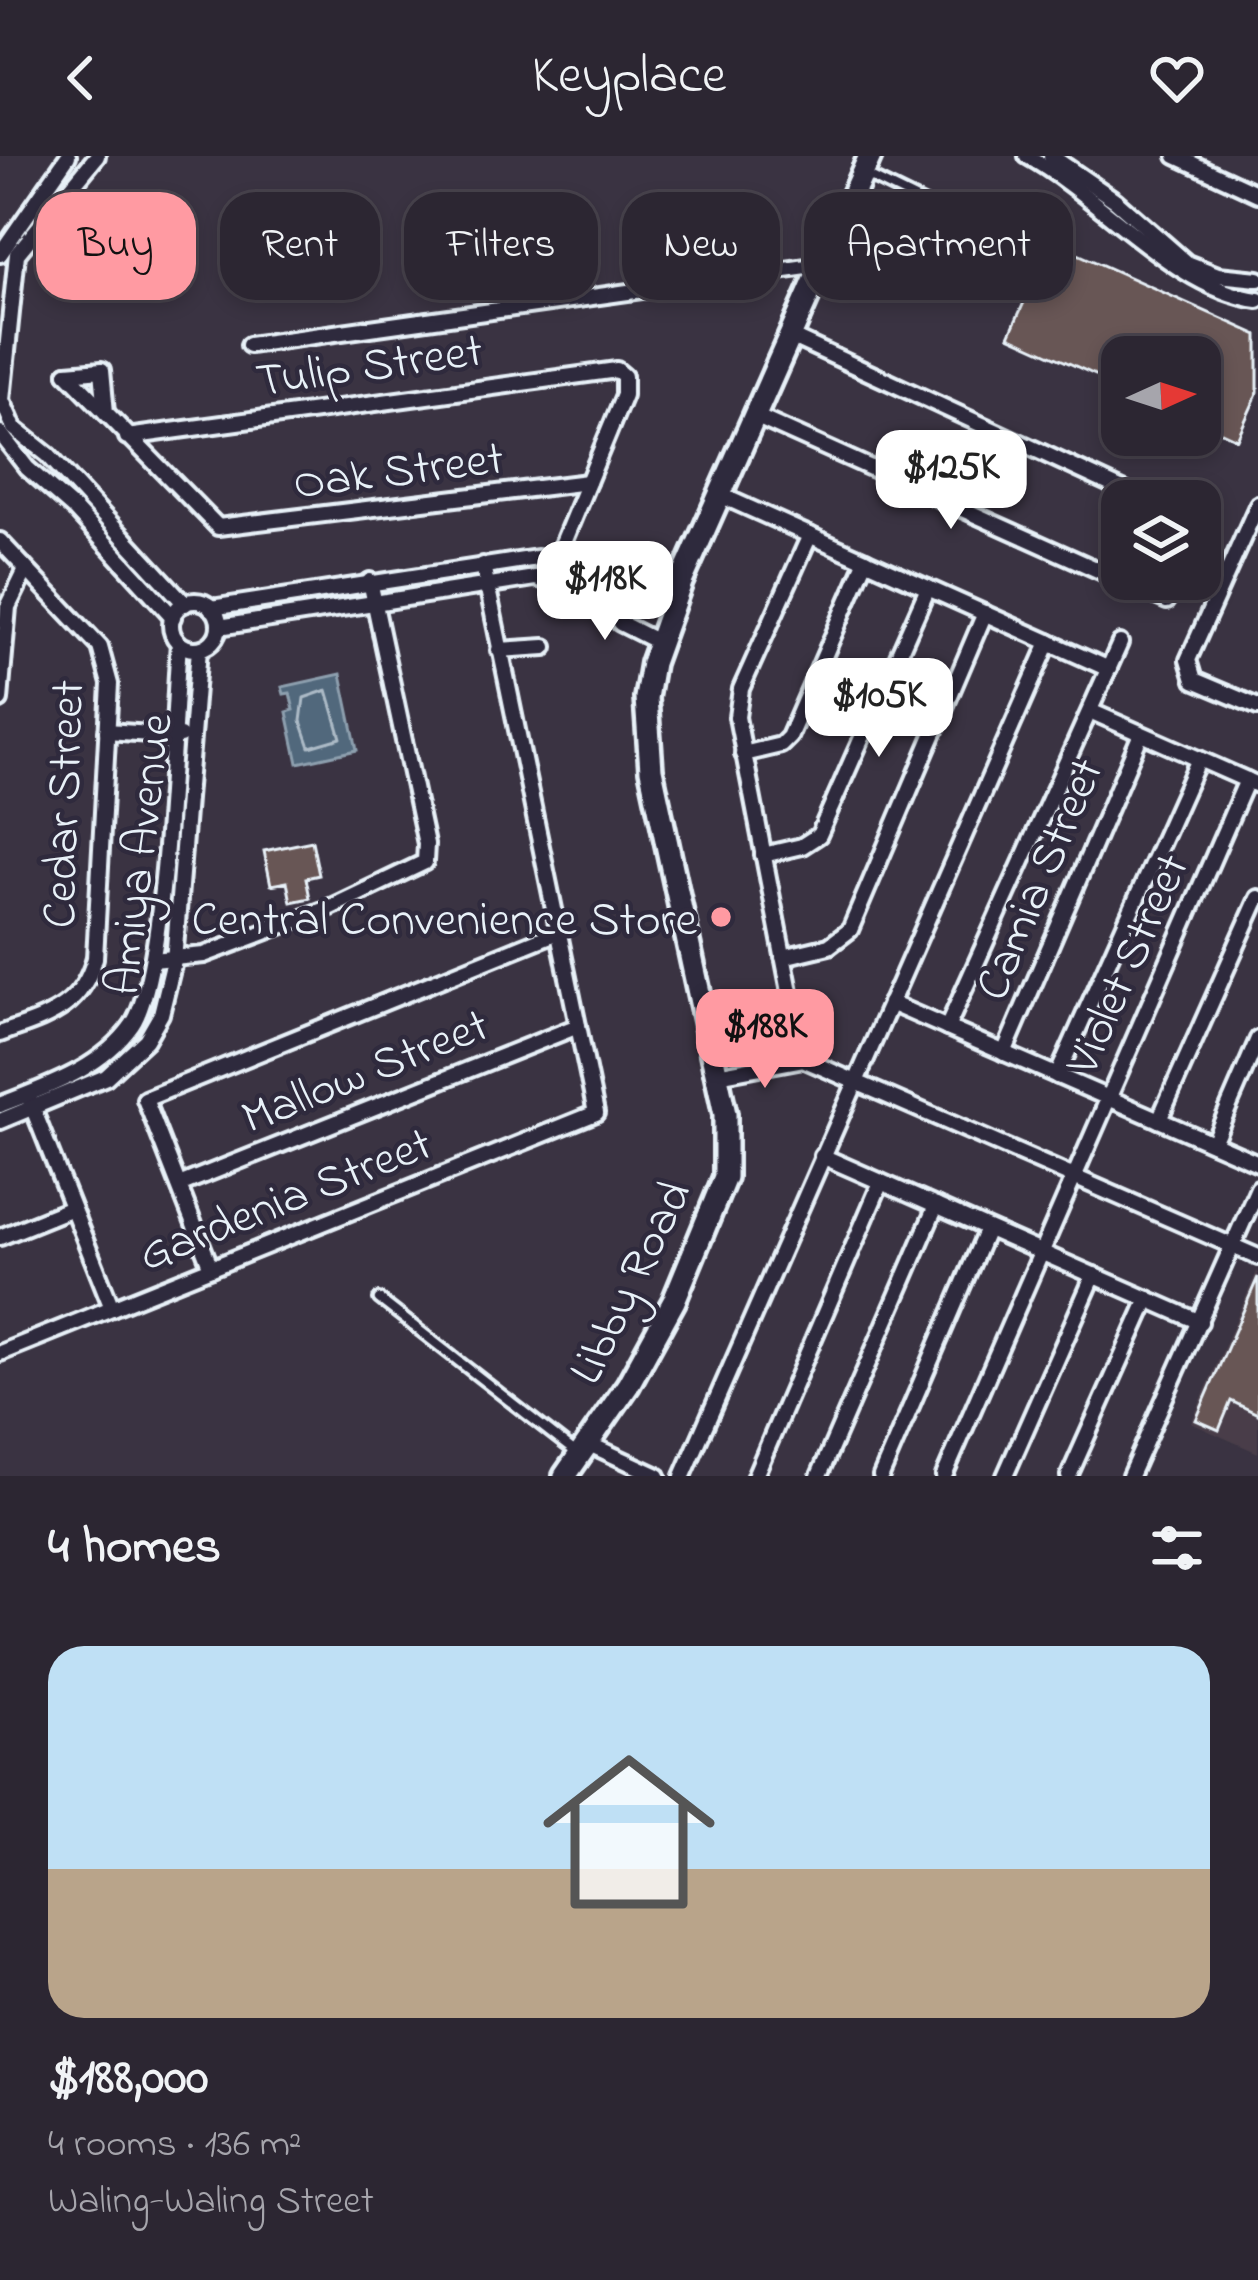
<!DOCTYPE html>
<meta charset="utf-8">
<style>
body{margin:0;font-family:"Indie Flower",sans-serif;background:#38323e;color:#f1f3f6;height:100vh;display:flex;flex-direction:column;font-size:45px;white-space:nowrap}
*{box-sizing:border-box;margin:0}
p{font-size:39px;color:#a6a5ac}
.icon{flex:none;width:66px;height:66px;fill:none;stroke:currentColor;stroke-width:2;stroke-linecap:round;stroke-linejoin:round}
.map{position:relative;height:1320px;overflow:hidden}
.sheet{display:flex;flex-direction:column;background:#2c2632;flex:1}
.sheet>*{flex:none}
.guide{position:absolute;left:36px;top:36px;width:1188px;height:108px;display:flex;gap:24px}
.needle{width:78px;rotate:87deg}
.tools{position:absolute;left:1101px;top:180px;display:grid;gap:24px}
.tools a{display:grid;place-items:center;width:120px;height:120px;border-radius:24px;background:#2c2632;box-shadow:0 6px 18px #0003,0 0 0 3px #48434d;font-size:60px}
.price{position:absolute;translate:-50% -102px;padding:0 27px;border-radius:24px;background:#fff;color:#222;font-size:39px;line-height:78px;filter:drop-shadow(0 3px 6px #0008)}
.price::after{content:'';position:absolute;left:50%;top:72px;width:36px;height:27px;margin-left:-18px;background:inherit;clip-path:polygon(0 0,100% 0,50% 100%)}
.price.on{background:#ff9aa2;color:#111}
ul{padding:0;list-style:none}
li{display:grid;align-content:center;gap:24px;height:636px;padding:0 48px}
li span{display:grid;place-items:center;height:372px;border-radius:36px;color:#555}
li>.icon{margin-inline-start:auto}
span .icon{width:216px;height:216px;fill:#fffc;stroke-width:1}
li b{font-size:51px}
h2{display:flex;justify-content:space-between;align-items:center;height:144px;padding:0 48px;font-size:51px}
.pill{padding:0 42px;border-radius:36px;background:#2c2632;box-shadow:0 6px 18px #0003,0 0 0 3px #48434d;font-size:42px;line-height:108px}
.pill.on{background:#ff9aa2;color:#111}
header{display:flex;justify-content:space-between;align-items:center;height:156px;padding:0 48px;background:#2c2632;font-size:54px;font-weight:600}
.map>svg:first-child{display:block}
.built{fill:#483e48}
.water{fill:#51687c;stroke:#8d9fae;stroke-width:3}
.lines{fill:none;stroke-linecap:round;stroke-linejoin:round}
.shore{stroke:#acbac6;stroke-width:3}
.building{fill:#685655;stroke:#e8f1f8;stroke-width:3}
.service-casing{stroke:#e8f1f8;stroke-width:16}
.minor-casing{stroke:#e8f1f8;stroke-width:22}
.secondary-casing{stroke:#e8f1f8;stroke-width:30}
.service{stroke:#2f2a3d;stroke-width:8}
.minor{stroke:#2f2a3d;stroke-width:14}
.secondary{stroke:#2f2a3d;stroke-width:21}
.poi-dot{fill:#ff9aa2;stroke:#2f2a3d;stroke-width:4.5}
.labels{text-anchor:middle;stroke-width:9;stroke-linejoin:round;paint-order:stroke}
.street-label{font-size:48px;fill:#e8f1f8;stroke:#2f2a3d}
.poi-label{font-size:48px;fill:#e8f1f8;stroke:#2f2a3d;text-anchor:end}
</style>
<header><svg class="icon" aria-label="back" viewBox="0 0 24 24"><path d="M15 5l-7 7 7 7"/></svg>Keyplace<svg class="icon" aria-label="heart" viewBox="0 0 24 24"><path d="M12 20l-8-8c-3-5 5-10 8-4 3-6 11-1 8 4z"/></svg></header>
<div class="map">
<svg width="1258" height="1320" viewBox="0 0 1258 1320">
<rect width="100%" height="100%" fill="#3a3342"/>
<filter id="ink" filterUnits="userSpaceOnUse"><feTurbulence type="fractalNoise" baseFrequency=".00833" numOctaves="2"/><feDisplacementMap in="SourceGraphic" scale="24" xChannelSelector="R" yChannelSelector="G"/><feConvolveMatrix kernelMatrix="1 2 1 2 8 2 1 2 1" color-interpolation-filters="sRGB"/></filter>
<g filter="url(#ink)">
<polygon class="built" points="1257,1115 1258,1116 1258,1297 1191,1267"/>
<polygon class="water" points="341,518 357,594 298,607 287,556 294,554 290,537 284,538 282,531"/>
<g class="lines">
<polygon class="shore" points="327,534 341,582 310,591 301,565 304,542"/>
</g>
<g class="building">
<polygon points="892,42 949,69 928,119 870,95"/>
<polygon points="1051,86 1258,179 1258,236 1237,283 1200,266 1200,201 1122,201 1122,231 1009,180"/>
<polygon points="312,685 319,719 306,722 310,742 291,746 287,726 271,729 264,695"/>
<polygon points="1258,1121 1258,1258 1231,1245 1219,1274 1196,1264"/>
</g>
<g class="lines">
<g class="service-casing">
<g id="service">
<polyline points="864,18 1019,94"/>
<polyline points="379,1143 579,1299"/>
</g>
</g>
<g class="minor-casing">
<g id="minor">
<polyline points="97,0 17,98 2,244 14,272 48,299 185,448"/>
<path d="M1027 0C1104 43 1175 133 1258 144"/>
<polyline points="1051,0 1115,44 1187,107 1218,119 1258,123"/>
<polyline points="1176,0 1258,38"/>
<polyline points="0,98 68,0"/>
<polyline points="790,180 1125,335"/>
<polyline points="249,189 821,109"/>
<polyline points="67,217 218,371 588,326"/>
<polyline points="67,217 102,214 106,257"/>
<polyline points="755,260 1167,445"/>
<polyline points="0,277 27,312 75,354 173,461"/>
<polyline points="127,281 617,214 624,220 624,239 548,423"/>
<polyline points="720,339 1109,513"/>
<polyline points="1258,348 1188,504 1194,524 1258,551"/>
<path d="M0 385 100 491 110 528 95 802C81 854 46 861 0 878"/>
<polyline points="624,425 616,452 620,467 658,486"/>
<circle cx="195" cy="469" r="24"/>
<polyline points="211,452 537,402 624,425 653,418 681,426"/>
<polyline points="219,471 535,422 617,444"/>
<polyline points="499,494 545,491"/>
<polyline points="0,544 8,451 26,414"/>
<polyline points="1090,555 1258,629"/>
<polyline points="107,575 180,580"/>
<polyline points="743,598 781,589 789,581 866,404"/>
<polyline points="763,699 802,690 819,679 928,432"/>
<polyline points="783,801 829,790 850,774 985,457"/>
<polyline points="153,804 204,799 331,751 425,706 426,688 370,425"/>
<polyline points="890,847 1258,1007"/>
<polyline points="947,872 1120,487"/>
<polyline points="1004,897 1141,578"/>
<polyline points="803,903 737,561 741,533 810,379"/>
<polyline points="717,919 803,903 1258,1101"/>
<polyline points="1057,920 1199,603"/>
<polyline points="30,945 112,1152"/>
<path d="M0 949C48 930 101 913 132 869 167 819 173 561 179 487"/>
<polyline points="1159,964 1258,742"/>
<polyline points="0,965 106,921 146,884 161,858 174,805 199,493"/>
<polyline points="1213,987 1258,883"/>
<polyline points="822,1000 1200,1166"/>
<polyline points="179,1029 578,870"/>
<polyline points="0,1081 72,1052"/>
<polyline points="211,1112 145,943 558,776"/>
<polyline points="0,1197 596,957 483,409"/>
<polyline points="589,1288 658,1320"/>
<polyline points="683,1320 1049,486"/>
<polyline points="755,1320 881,1026"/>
<polyline points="819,1320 936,1050"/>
<polyline points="881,1320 987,1073"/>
<polyline points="944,1320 1247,624"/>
<polyline points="1005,1320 1094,1119"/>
<polyline points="1069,1320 1148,1143"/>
<polyline points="1130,1320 1258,1032"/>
</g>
</g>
<g class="secondary-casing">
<polyline id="secondary" points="565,1320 628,1229 674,1145 725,1021 725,958 651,614 646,542 652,507 681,426 870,0"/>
</g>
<use href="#service" class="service"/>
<use href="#minor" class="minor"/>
<use href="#secondary" class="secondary"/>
</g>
</g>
<circle class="poi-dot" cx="721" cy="761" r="12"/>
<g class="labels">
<g class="street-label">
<text transform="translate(369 207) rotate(-8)" y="17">Tulip Street</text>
<text transform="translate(398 312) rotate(-7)" y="17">Oak Street</text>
<text transform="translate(61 648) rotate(-88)" y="17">Cedar Street</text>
<text transform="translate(137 698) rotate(-83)" y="17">Amiya Avenue</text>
<text transform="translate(1037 722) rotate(-67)" y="17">Camia Street</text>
<text transform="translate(1125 807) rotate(-66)" y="17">Violet Street</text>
<text transform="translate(364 913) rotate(-22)" y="17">Mallow Street</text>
<text transform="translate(284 1041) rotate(-22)" y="17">Gardenia Street</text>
<text transform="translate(628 1125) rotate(-64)" y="17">Libby Road</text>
</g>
<g class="poi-label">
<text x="697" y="778">Central Convenience Store</text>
</g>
</g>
</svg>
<div class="tools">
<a><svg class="needle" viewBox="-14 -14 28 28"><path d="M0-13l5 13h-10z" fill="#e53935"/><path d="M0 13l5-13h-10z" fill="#a6a5ac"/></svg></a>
<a><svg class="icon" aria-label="layers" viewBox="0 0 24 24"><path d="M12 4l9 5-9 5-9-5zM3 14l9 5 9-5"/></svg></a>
</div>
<b class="price" style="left:951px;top:376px">$125K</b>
<b class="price" style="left:605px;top:487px">$118K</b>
<b class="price" style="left:879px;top:604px">$105K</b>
<b class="price on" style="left:765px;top:935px">$188K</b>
<div class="guide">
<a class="pill on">Buy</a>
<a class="pill">Rent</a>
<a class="pill">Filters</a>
<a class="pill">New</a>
<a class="pill">Apartment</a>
</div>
</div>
<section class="sheet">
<h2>4 homes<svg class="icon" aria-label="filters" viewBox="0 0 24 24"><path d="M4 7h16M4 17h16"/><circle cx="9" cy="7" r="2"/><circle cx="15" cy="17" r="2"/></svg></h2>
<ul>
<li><span style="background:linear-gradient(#bfe0f5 60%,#b9a48a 0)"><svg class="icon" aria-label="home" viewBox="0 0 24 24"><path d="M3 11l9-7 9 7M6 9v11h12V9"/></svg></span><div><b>$188,000</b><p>4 rooms · 136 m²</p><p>Waling-Waling Street</p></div></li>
</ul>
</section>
